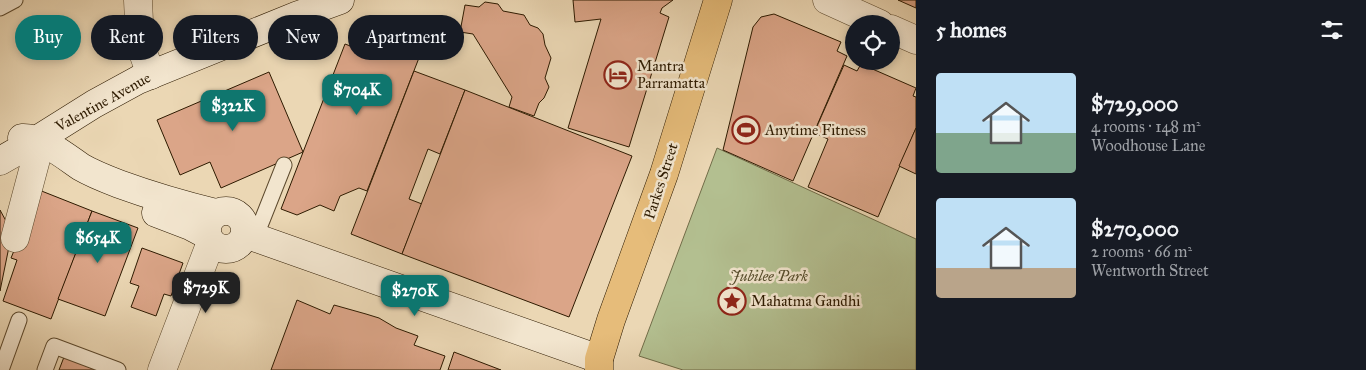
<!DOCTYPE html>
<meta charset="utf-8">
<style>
body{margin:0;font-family:"IM FELL Great Primer",serif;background:#20242c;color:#f1f3f6;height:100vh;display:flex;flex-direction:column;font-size:19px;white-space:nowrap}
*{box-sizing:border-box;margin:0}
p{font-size:16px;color:#9ea1a6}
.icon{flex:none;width:28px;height:28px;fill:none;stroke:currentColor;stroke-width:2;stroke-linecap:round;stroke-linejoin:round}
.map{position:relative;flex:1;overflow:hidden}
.details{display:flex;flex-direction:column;background:#171b24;width:450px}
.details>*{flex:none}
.top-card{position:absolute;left:15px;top:15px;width:475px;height:45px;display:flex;gap:10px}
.controls{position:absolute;left:845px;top:15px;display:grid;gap:10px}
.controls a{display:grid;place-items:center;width:55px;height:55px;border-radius:50%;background:#171b24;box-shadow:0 2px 8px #0003;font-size:25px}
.price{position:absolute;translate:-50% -42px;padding:0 11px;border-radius:10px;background:#0f766e;color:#fff;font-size:16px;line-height:32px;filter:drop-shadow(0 1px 2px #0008)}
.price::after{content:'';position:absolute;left:50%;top:30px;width:15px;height:11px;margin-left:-8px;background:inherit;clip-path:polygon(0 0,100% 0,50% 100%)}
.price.active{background:#222;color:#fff}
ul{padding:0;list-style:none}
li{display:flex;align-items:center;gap:15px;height:125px;padding:0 20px}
li span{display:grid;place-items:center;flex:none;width:140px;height:100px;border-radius:5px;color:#555}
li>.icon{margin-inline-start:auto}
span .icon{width:60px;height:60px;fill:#fffc;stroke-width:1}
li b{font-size:21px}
h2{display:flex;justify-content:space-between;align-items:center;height:60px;padding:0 20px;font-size:21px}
.chip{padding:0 18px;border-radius:22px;background:#171b24;box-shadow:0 2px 8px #0003;font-size:18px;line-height:45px}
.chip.active{background:#0f766e;color:#fff}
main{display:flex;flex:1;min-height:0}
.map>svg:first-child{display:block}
.green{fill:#b3bf90;stroke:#706c48}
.building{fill:#dba588;stroke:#2d1a00}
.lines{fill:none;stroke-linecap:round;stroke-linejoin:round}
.lane-casing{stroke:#5c492d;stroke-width:17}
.street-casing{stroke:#5c492d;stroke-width:29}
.secondary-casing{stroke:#2d1a00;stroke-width:29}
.primary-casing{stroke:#2d1a00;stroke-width:29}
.lane{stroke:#f2e5ce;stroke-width:15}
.street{stroke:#f2e5ce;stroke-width:28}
.secondary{stroke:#f2e5ce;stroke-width:28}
.primary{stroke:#e6bc7a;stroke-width:28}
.labels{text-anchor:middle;stroke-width:5;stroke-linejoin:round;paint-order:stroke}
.poi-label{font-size:15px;fill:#2d1a00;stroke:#f2e5ce;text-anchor:start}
.street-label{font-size:15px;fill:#2d1a00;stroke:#f2e5ce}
.park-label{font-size:15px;font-style:italic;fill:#554c2b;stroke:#f2e5ce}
</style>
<main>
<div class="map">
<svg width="916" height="370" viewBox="0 0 916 370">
<rect width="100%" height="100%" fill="#ebd7b4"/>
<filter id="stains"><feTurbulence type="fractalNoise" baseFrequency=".004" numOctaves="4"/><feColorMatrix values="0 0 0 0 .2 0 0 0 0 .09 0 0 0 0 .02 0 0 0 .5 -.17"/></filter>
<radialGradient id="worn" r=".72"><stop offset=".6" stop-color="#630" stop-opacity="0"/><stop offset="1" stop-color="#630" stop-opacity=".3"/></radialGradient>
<polygon class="green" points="717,148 916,239 916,370 683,370 639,356"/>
<g class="building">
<polygon points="573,0 673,0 662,8 660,13 669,17 629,147 568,128 601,19 575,22"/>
<polygon points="898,0 916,0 916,8"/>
<polygon points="485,2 498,4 503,11 524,15 530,25 538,28 543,34 545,45 551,58 545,78 549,87 544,98 539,103 534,116 509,107 512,97 473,34 460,32 465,5 479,7"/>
<polygon points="774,14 841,42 837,51 847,56 793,181 723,150 753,27 761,17"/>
<polygon points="416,16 433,22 367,191 359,188 340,196 334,211 320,205 297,215 281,209 345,44 353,47 356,40 379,30 382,31"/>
<polygon points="861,64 916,88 913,96 916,97 916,128 878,217 808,187 828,139 814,133 844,65 857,71"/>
<polygon points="414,71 465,90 440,154 428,149 409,199 422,204 402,254 351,234"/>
<polygon points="269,72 303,152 221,188 210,162 180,175 157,120"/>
<polygon points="465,90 632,156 569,317 402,254"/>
<polygon points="916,128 916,174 899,166"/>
<polygon points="39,190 92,211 51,319 3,301 17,260 11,258"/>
<polygon points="0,210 12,232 0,291"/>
<polygon points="92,211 138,228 105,316 58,299"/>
<polygon points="142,248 183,263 171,296 164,294 156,316 131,307 139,286 130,283"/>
<polygon points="297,300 330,314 334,305 366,314 379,318 396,328 418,336 414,345 445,356 440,370 271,370"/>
<polygon points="454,352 501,370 448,370"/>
<polygon points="64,357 96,370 59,370"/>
</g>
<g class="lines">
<g class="lane-casing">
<g id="lane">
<polyline points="0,8 15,0"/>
<polyline points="255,238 284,165"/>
<polyline points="1,370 19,320"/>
<polyline points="45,370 54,346 118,370"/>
</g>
</g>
<g class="street-casing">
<g id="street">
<polyline points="138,0 140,44 151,75"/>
<polyline points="827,0 880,24"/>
<polyline points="891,29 916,40"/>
<polyline points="15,238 36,159"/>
<polyline points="162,370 211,242"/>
</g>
</g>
<g class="secondary-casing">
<g id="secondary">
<path d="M22 138C42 137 65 156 81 167 93 174 106 179 119 184 152 196 183 205 216 213"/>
<polyline points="0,161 35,141 94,104 138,80 296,16 340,0"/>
<circle cx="226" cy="230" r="19"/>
<polyline points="156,213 190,226 207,235"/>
<polyline points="245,234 599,359"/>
</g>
</g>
<g class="primary-casing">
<polyline id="primary" points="599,370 599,359 611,320 664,174 718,0"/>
</g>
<use href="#lane" class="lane"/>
<use href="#street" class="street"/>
<use href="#secondary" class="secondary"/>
<use href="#primary" class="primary"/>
</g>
<defs>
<g id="hotel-ring" transform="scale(1.4375)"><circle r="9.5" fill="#f2e5ce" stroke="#8f2418" stroke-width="1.5"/><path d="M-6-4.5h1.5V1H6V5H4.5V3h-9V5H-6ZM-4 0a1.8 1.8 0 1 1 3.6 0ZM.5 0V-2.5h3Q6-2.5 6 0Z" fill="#8f2418"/></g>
<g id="stadium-ring" transform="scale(1.4375)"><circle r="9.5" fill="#f2e5ce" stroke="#8f2418" stroke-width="1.5"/><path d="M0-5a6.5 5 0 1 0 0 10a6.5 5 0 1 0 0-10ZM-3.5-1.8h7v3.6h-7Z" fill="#8f2418"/></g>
<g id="sight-ring" transform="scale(1.4375)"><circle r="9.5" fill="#f2e5ce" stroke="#8f2418" stroke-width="1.5"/><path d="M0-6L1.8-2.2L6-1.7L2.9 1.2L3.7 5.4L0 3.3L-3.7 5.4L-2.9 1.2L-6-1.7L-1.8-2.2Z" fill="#8f2418"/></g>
</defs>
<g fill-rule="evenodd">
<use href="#hotel-ring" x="618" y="75"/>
<use href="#stadium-ring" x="746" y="130"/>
<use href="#sight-ring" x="732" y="301"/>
</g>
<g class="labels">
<g class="poi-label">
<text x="637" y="71">Mantra<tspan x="637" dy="17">Parramatta</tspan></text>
<text x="765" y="135">Anytime Fitness</text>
<text x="751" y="306">Mahatma Gandhi</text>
</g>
<g class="street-label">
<text transform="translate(103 102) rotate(-29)" y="5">Valentine Avenue</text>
<text transform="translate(661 181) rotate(-72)" y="5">Parkes Street</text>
</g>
<g class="park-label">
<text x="769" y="281">Jubilee Park</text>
</g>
</g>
<rect width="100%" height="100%" filter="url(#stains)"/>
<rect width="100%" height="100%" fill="url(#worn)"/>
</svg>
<div class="controls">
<a><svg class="icon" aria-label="locate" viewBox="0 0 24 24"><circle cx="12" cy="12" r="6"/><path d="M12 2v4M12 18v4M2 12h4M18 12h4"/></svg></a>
</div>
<b class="price" style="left:357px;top:116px">$704K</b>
<b class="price" style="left:233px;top:132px">$322K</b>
<b class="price" style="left:98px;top:264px">$654K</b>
<b class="price active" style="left:206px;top:314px">$729K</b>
<b class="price" style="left:415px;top:317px">$270K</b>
<div class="top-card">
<a class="chip active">Buy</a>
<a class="chip">Rent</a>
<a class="chip">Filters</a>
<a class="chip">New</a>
<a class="chip">Apartment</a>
</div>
</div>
<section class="details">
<h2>5 homes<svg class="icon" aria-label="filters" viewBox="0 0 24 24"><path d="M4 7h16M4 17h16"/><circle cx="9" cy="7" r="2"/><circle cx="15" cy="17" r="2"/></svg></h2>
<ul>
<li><span style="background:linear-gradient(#bfe0f5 60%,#7fa58c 0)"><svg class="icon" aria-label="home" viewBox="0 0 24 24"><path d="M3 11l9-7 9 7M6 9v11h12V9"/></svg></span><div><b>$729,000</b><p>4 rooms · 148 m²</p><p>Woodhouse Lane</p></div></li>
<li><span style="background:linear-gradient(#bfe0f5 70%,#b9a48a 0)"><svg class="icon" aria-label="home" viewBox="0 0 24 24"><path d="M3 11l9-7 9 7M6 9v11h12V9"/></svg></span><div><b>$270,000</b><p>2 rooms · 66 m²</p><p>Wentworth Street</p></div></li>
</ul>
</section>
</main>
